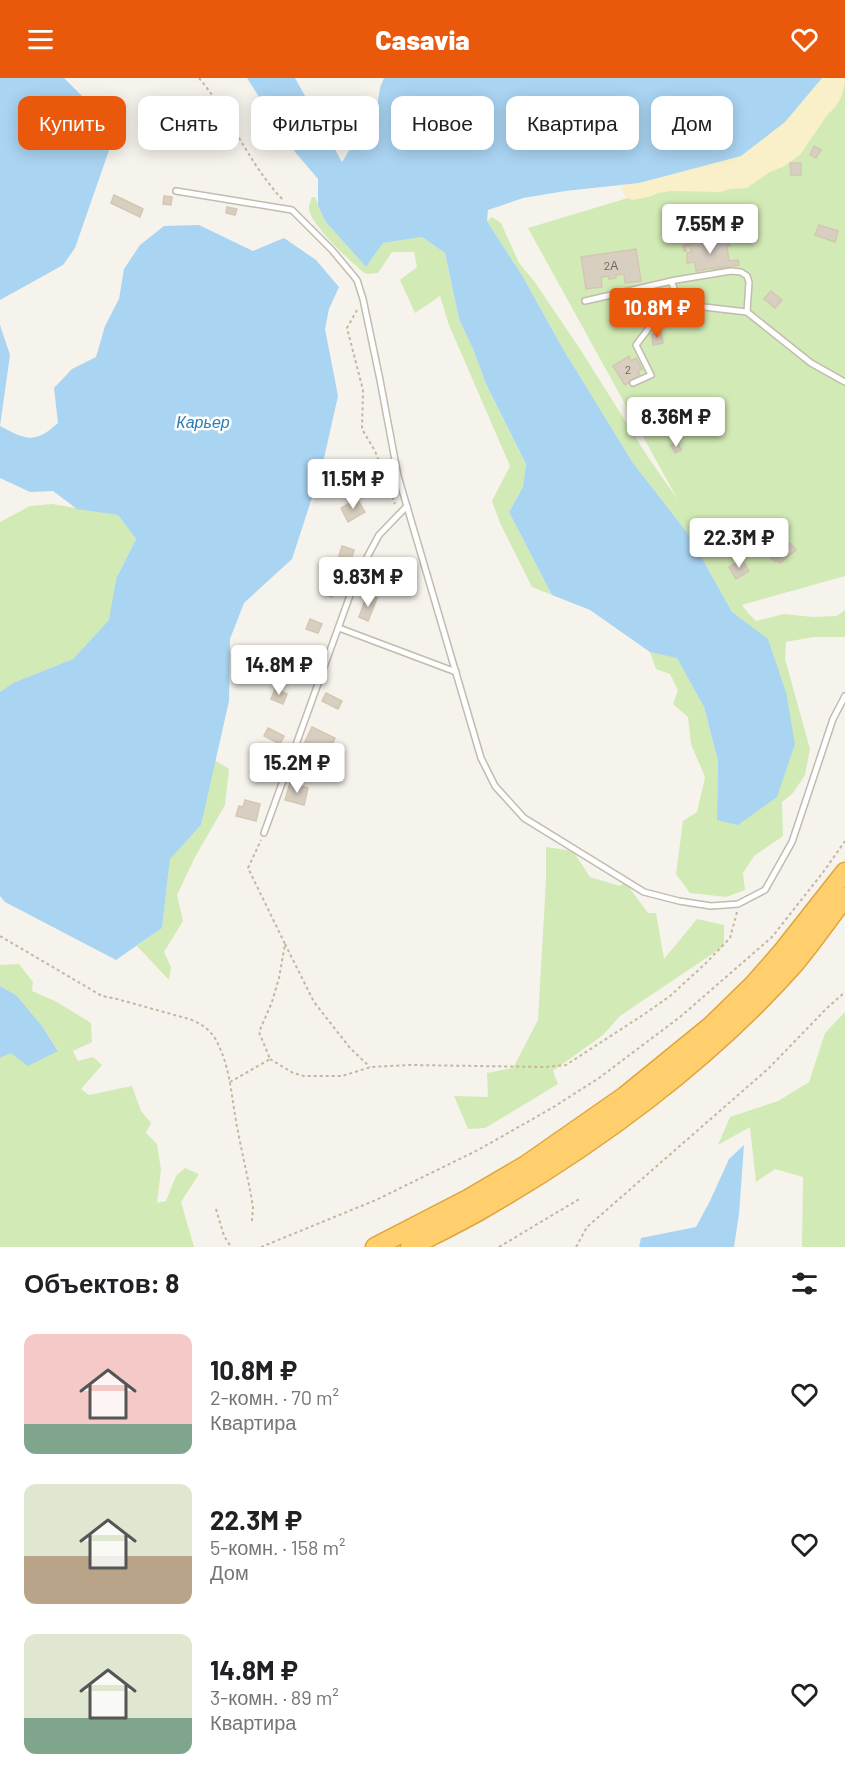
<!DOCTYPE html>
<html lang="ru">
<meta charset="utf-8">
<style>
body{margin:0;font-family:Barlow,sans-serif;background:#f6f6f6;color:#202124;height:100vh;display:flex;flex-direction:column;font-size:22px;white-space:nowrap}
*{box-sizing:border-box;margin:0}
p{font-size:20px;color:#757577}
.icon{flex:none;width:33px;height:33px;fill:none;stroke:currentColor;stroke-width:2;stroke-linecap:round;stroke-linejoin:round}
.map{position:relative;height:1169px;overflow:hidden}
.panel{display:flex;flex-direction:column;background:#fff;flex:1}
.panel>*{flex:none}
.hud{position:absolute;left:18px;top:18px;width:810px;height:54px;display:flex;gap:12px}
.price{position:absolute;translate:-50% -51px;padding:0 14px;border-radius:6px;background:#fff;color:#222;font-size:20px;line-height:39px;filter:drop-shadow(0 2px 3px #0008)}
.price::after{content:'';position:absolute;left:50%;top:36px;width:18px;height:14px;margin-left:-9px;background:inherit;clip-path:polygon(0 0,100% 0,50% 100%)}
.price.current{background:#ea580c;color:#fff}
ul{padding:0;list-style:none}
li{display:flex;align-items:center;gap:18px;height:150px;padding:0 24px}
li span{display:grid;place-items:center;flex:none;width:168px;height:120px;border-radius:12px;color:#555}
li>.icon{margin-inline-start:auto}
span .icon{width:72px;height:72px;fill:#fffc;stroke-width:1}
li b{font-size:26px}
h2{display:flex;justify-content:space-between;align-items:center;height:72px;padding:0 24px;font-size:26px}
.chip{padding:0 21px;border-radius:12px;background:#fff;box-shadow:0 3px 15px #0003;font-size:21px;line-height:54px}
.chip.current{background:#ea580c;color:#fff}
header{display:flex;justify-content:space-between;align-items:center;height:78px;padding:0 24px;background:#ea580c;color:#fff;font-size:27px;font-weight:800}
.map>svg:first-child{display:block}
.green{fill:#d2eab5}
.sand{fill:#f9efc9}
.water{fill:#a9d4f2}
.building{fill:#d8cfc1;stroke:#d3c7b4;stroke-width:1.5}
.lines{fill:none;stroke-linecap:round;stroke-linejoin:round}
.lane-casing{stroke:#c2bbae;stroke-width:8}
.highway-casing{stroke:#e0a43c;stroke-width:21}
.path{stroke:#c4b79f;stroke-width:2;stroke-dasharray:3 3;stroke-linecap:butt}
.lane{stroke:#fff;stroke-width:5}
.highway{stroke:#ffcf6e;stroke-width:18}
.labels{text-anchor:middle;stroke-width:5;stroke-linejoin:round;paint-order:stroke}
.number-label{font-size:12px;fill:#6e675b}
.water-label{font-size:16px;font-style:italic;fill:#2e7ab2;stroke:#fff}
</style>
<header><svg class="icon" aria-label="menu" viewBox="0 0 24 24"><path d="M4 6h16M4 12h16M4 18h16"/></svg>Casavia<svg class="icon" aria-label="heart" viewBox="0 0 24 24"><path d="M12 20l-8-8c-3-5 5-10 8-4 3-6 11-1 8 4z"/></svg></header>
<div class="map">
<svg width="845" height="1169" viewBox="0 0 845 1169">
<rect width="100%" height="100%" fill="#f6f3ec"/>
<g class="green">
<polygon points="845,0 845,498 742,527 748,535 756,543 784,536 813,539 837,538 845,532 845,559 813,559 786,564 785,581 810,671 805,697 793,715 782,724 783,758 754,778 743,795 745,812 726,819 690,815 676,796 683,743 697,734 705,699 691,666 688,639 673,626 678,612 670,596 656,591 650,574 677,579 704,629 718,683 717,742 786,614 768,562 732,534 689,457 633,385 563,271 523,199 487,143 492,139 501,145 519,185 534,203 580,271 648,379 678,422 528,150 641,116 780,80"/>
<path d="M312 119H315L325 143 366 189 383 165 422 159 445 175 459 241 473 271 486 306 526 386 523 409 509 434 552 517 532 509 500 445 492 423 510 388 449 247 440 218 415 235 400 202 417 189 414 174H392L378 195 367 196 363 194C349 182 313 149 309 132 308 127 311 123 312 119Z"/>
<polygon points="52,426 118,437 136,461 116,501 110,541 73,581 13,605 0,614 0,444 30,428"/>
<polygon points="214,682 229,691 225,727 195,779 177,817 183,843 164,874 171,889 169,902 137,868 162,850 170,780 201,747"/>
<polygon points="546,769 573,773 590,799 620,808 625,804 648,835 656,835 664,881 697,841 724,847 724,868 620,938 603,957 553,993 558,1006 485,1050 468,1051 454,1018 488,1019 487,995 513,990 538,942 546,802"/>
<polygon points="19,886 33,904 32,913 57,924 91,945 92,964 73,973 78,983 93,979 102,987 81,1011 89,1017 132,1008 141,1033 151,1045 146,1055 157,1066 161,1092 157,1125 166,1123 176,1098 185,1090 199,1096 181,1124 194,1169 0,1169 0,980 11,975 58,972 42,948 16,917 0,908 0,887"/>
<polygon points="845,934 845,1169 802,1169 803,1099 775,1091 756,1104 750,1049 718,1067 730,1039 778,1023 809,1004 825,955"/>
</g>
<path class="sand" d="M822 0H845C845 13 839 28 828 36L800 77 783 89 770 94 747 110 730 111 721 114 671 113 658 115 649 119 632 122 625 118 620 107 639 105 785 44Z"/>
<g class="water">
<polygon points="0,0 64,0 86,22 99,23 114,58 75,170 63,187 0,222"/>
<polygon points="247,0 295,0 342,84 355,63 375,41 380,10 384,0 822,0 785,44 741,78 639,105 565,113 523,120 488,132 487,143 494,154 523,199 563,271 633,385 689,457 732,534 768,561 786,614 795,666 777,719 738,747 717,742 718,683 704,629 677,580 650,574 590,532 552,517 509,434 523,409 526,386 486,306 473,271 459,241 445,175 422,159 383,165 366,189 325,143 318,127 318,101 290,68"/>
<path d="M199 147 253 173 284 160 316 182 339 209 329 231 325 251 338 318 322 389 292 481 244 525 230 561 229 623 201 747 170 781 162 850 116 882 5 824 0 818V614L13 605 73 581 109 542 116 501 136 461 118 437 77 431 53 413 30 414 0 400V247L10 277 0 348C26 362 35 366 58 345L54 310 72 291 96 279 105 248 119 221 124 191 140 167 164 148Z"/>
<polygon points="0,908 16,917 42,948 58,973 28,988 11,975 0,980"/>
<polygon points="744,1067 739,1136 734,1169 639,1169 641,1160 696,1149 710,1123 729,1081"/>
</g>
<g class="building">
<polygon points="814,68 821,72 816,80 810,77"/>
<polygon points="790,85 801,85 801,97 791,97"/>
<polygon points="114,117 143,131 140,139 111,125"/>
<polygon points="164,118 172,119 171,127 163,126"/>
<polygon points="227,129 237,131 235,137 226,135"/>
<polygon points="819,147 838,153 835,164 815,157"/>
<polygon points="726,160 726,165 729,164 730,168 727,168 729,183 738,182 739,187 714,190 714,192 730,189 730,191 712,194 712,190 696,193 695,184 687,185 687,175 693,174 691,174 690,168 685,169 686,173 684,173 683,167"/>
<polygon points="636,171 641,203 625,205 624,196 616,197 616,200 609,201 609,198 601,199 602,209 586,211 581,179"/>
<polygon points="771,213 782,222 775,230 764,221"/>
<polygon points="661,255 663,265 653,267 652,256"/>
<polygon points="629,278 631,283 636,280 642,291 638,293 640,298 625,307 613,288"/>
<polygon points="677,364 681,372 675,375 671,367"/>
<polygon points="357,421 365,434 348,444 341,430"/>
<polygon points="782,459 788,467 790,465 796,472 780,485 777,482 775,484 771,480 774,478 768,471"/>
<polygon points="342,468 354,472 351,482 339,478"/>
<polygon points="742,482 749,493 736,501 729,489"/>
<polygon points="324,504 336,509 332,519 320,514"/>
<polygon points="367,517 377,520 368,543 359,539"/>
<polygon points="310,541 322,546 318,555 306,551"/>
<polygon points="294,571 306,575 302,585 290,580"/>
<polygon points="275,611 287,616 283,626 271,621"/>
<polygon points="326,615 342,623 338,631 322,623"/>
<polygon points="312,649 335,660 330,672 324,669 321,674 304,666"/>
<polygon points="268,650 284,658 280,666 264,658"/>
<polygon points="298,680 312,685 309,693 295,688"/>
<polygon points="252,686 270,691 267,699 250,695"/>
<polygon points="290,705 308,710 304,727 285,722"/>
<polygon points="245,722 260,726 256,743 236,738 239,728 243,729"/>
</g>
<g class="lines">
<g class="lane-casing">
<g id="lane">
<polyline points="176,113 292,132 332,172 357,202 363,221 380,302 398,398 481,680 495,708 524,740 644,814 679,823 711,828 738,826 765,812 792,764 833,641 845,618"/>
<polyline points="671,203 676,215 704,229 747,234"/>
<polyline points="585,223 676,202 731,193 741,194 747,198 749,204 747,234 811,285 845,304"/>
<polyline points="633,305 651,297 636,267 676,215"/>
<polyline points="339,550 456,594"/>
<polyline points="264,755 357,498 379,457 407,428"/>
</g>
</g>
<g class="highway-casing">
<g id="highway">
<polyline points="375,1169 468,1121 526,1087 625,1018 711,948 754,906 782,874 845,794"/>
<path d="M410 1169C433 1157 456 1146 479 1133 593 1068 709 983 796 884 813 863 829 841 845 819"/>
</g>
</g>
<g class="path">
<path d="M199 0C231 38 249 87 284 123"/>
<polyline points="357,232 347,250 363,312 362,351 375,373 395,426"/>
<path d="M0 858 102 918 117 921 189 941C201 945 212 953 217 964 229 987 231 1013 235 1037 240 1068 248 1098 253 1129L252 1143"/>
<polyline points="285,866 314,924 350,970 370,989"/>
<polyline points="270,981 293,995 304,998 342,998 371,989 410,987 545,989 566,987 646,935 670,918 705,886 730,860 737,834"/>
<polyline points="230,1004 270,981 259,954 272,924 279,900 285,866 248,790 261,762"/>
<polyline points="216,1131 224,1158 231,1169"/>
<polyline points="261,1169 376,1122 478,1072 552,1030 599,1000 680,939 772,859 824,793 845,763"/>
<polyline points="499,1169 581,1120"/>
<polyline points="576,1169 587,1149 769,990 826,931 845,914"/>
</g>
<use href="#lane" class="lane"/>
<use href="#highway" class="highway"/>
</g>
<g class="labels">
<g class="number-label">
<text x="611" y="192">2А</text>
<text x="628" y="296">2</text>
</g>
<g class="water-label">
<text x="203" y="350">Карьер</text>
</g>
</g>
</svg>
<b class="price" style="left:710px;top:177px">7.55M ₽</b>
<b class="price current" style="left:657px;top:261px">10.8M ₽</b>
<b class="price" style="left:676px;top:370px">8.36M ₽</b>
<b class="price" style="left:353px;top:432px">11.5M ₽</b>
<b class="price" style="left:739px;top:491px">22.3M ₽</b>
<b class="price" style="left:368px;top:530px">9.83M ₽</b>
<b class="price" style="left:279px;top:618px">14.8M ₽</b>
<b class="price" style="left:297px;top:716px">15.2M ₽</b>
<div class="hud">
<a class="chip current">Купить</a>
<a class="chip">Снять</a>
<a class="chip">Фильтры</a>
<a class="chip">Новое</a>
<a class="chip">Квартира</a>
<a class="chip">Дом</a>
</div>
</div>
<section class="panel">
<h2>Объектов: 8<svg class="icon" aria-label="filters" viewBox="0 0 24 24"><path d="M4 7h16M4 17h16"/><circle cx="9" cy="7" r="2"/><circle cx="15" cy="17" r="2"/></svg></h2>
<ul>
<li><span style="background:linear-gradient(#f6c9c9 75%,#7fa58c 0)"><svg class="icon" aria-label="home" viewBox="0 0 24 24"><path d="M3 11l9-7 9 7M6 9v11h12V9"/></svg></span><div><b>10.8M ₽</b><p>2-комн. · 70 m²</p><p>Квартира</p></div><svg class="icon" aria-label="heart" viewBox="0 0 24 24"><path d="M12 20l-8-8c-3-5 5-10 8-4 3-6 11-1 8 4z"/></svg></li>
<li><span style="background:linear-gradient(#dfe7d0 60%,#b9a48a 0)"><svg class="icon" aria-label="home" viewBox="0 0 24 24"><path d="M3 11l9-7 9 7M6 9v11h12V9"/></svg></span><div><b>22.3M ₽</b><p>5-комн. · 158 m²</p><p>Дом</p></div><svg class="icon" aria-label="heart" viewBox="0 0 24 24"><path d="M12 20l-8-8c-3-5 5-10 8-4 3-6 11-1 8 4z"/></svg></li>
<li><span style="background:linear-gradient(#dfe7d0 70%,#7fa58c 0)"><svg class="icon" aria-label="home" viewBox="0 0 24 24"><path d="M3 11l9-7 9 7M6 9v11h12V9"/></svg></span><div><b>14.8M ₽</b><p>3-комн. · 89 m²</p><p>Квартира</p></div><svg class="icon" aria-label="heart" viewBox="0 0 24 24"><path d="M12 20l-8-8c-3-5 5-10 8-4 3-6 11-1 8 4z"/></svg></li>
</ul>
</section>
